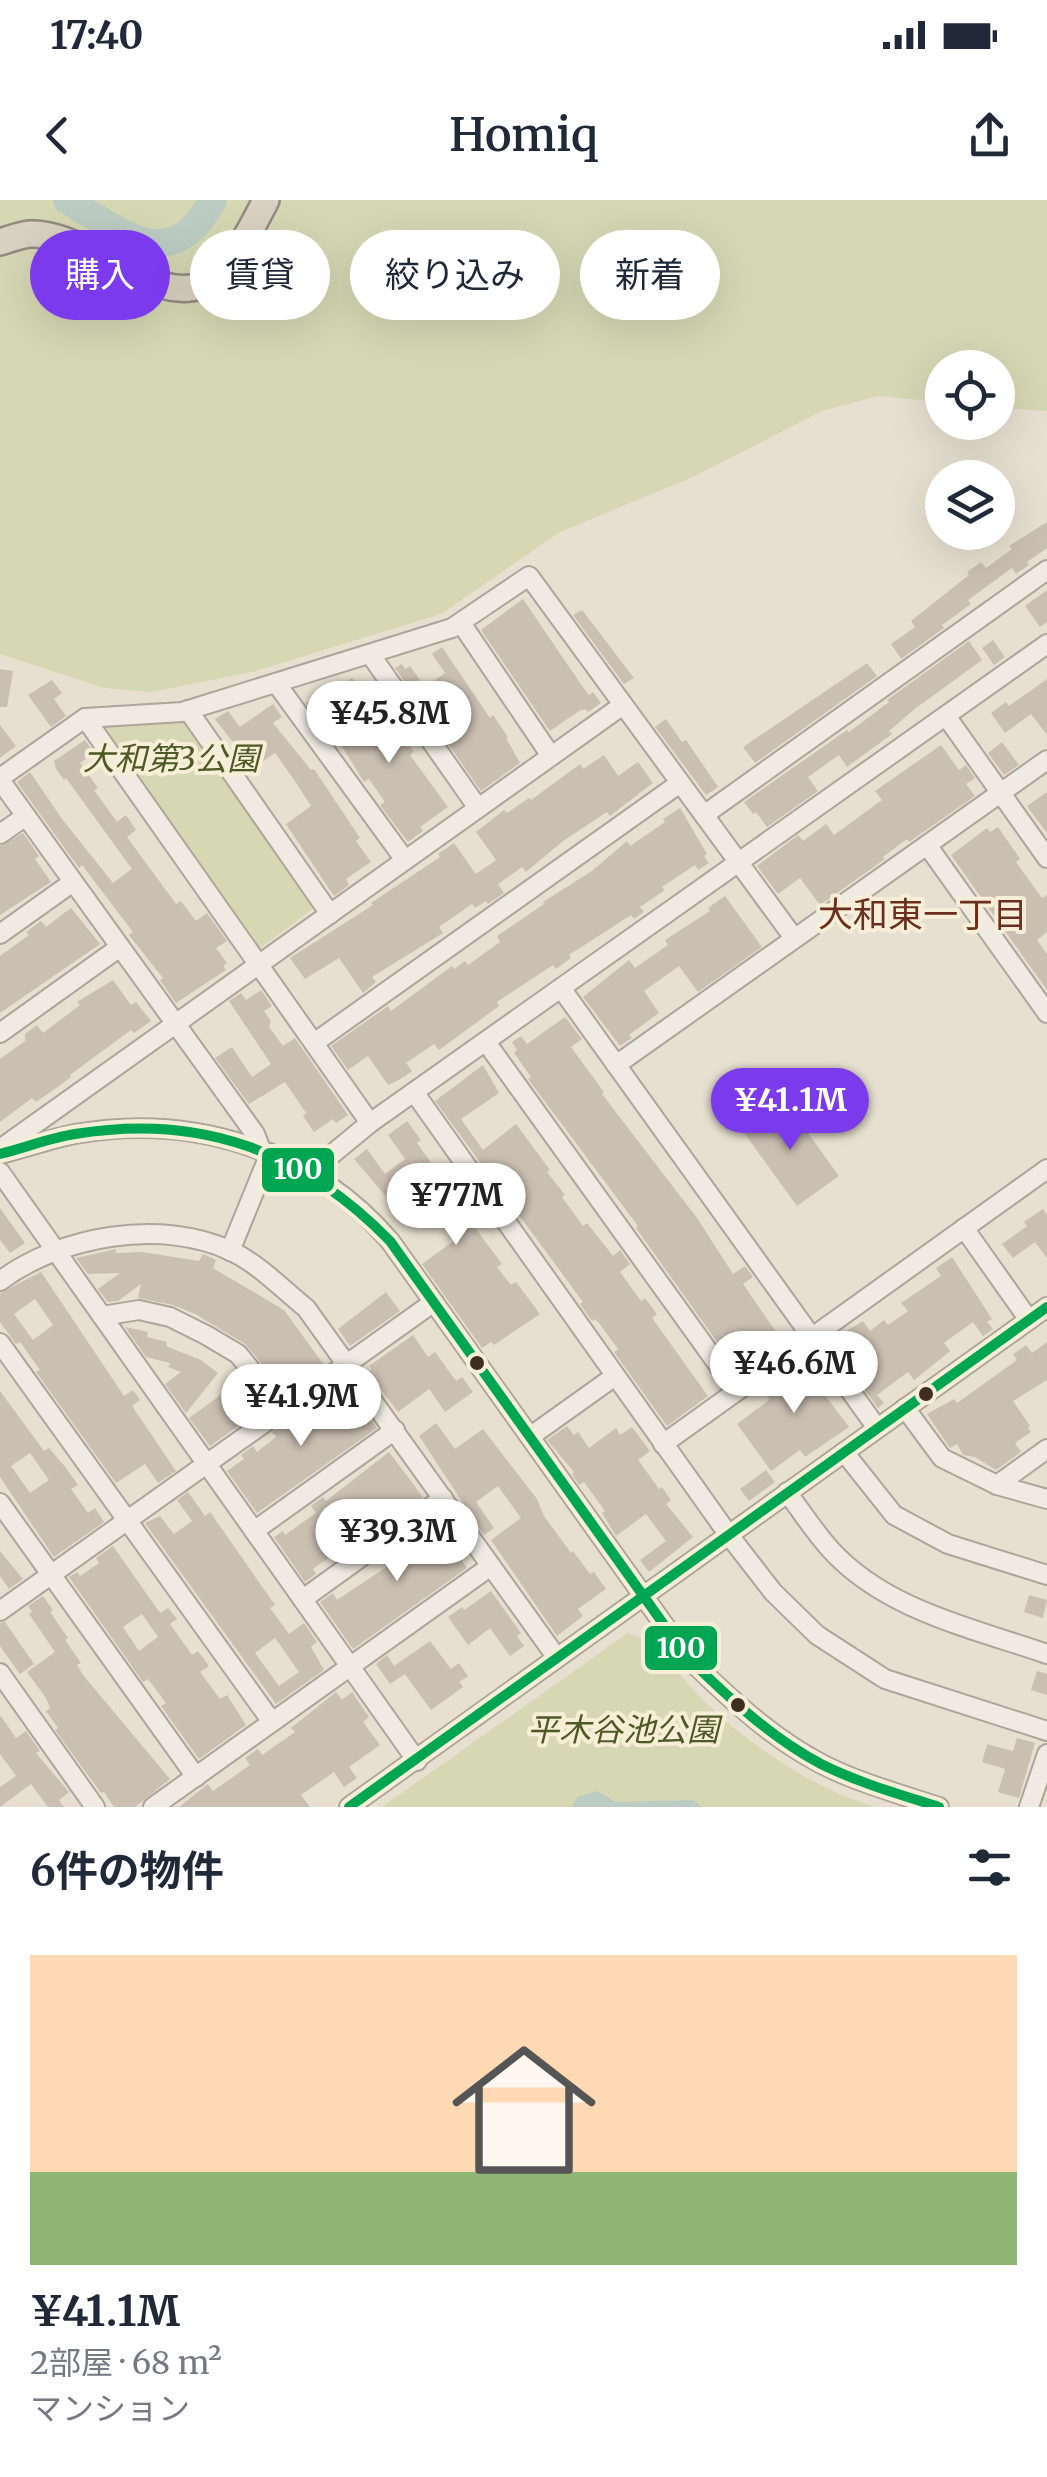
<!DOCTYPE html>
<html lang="ja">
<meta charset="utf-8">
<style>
body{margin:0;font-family:Merriweather,"Noto Sans JP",serif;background:#f6f6f7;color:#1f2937;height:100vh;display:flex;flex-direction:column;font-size:38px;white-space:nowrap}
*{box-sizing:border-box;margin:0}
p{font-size:32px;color:#747a83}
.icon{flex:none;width:55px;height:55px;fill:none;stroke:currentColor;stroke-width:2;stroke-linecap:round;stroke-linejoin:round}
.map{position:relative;height:1607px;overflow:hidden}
.sheet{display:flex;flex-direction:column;background:#fff;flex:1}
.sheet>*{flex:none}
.top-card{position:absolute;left:30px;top:30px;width:988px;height:90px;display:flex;gap:20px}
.controls{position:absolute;left:925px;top:150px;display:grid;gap:20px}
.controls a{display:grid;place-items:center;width:90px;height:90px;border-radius:50%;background:#fff;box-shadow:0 10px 40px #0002;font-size:50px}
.price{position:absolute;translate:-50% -85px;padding:0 22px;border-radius:35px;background:#fff;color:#222;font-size:32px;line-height:65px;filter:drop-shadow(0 2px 5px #0008)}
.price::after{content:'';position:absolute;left:50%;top:60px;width:30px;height:22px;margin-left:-15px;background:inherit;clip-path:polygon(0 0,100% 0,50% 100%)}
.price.selected{background:#7c3aed;color:#fff}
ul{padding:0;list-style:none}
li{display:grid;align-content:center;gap:20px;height:530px;padding:0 30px}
li span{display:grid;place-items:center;height:310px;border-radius:0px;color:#555}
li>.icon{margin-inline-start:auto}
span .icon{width:180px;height:180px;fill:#fffc;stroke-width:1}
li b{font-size:42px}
h2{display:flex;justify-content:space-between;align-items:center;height:120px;padding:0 30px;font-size:42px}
.chip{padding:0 35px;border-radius:45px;background:#fff;box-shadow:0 10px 40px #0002;font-size:35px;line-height:90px}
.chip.selected{background:#7c3aed;color:#fff}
.status{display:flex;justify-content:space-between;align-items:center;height:70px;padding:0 50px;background:#fff;direction:ltr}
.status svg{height:28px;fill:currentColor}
header{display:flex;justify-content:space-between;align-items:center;height:130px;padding:0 30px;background:#fff;font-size:45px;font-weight:600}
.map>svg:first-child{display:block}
.green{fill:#d6d7b3}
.water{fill:#bcccc2}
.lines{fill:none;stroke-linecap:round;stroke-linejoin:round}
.river{stroke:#bcccc2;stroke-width:28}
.building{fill:#cbbfb2;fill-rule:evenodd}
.minor-casing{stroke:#ada599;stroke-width:22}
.highway-casing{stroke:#928b80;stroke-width:30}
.minor{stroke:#efebe3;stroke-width:18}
.highway{stroke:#dad1c2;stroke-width:25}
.bus-1-casing{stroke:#f7eed8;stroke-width:18}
.bus-1{stroke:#00a651;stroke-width:10}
.bus-dot{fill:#3d2e20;stroke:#f7eed8;stroke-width:4}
.labels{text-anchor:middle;stroke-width:8;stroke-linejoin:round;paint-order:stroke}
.park-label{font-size:32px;font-style:italic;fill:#4d5a26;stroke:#f7eed8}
.neighbourhood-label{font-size:35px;fill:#6b2e1e;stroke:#f7eed8}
.line-badge{stroke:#f7eed8;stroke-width:4}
.badge-label{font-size:28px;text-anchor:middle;font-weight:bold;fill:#fff}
</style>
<div class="status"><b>17:40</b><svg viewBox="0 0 49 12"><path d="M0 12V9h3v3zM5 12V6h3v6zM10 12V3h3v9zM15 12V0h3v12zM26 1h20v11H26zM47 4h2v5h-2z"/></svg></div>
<header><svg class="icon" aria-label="back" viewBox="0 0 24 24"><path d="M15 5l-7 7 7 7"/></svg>Homiq<svg class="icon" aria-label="share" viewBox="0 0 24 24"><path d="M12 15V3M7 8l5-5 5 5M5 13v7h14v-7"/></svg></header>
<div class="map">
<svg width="1047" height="1607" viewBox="0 0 1047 1607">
<rect width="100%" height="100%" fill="#e7e0d1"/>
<g class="green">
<polygon points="0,0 1047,0 1047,211 998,208 998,168 942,168 942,202 878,196 822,211 693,277 560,332 441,414 252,472 152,492 104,488 0,454"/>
<polygon points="189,520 318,705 259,749 103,529 105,524"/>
<path d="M628 1433C662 1444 684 1483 709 1506 755 1549 815 1589 875 1607H382Z"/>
</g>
<polygon class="water" points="598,1591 615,1602 693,1600 702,1607 572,1607 577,1597"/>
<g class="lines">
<path class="river" d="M67 0C124 34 171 77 213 0"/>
</g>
<g class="building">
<polygon points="1047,322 1047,348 1027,362 1029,365 1016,374 1012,368 968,400 971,404 942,425 944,428 901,459 891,444 915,427 911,421 969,375 967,372 981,362 986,368 1012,349 1009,346"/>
<polygon points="1047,390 1047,422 1040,427 1025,406"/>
<polygon points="523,399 580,483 589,495 593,492 601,503 588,512 586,509 579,511 550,531 481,430"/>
<polygon points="582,410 634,478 624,484 573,415"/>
<polygon points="993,440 1005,457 994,465 982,448"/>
<polygon points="969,441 982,460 916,508 889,531 892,534 847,567 839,555 808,577 818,591 767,627 756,612 753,614 744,602 847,530 849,532 889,502 887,500"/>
<polygon points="442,447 490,518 493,515 508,537 506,538 520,563 481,591 395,468 402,464 405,469 410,466 425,487 445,473 432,454"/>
<polygon points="867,463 877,476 755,563 743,547"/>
<polygon points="0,469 13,471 7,507 0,507"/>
<polygon points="352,478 392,530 396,526 414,552 410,555 448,607 420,627 423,631 408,642 380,605 385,602 369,579 364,582 335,535 360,518 339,487"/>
<polygon points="1047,479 1047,535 1031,514 1005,533 991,513 1006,502 1009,506"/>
<polygon points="52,480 62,493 54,499 66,516 51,527 28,495"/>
<polygon points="316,496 333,520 323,527 306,503"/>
<polygon points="273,504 282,517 273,523 311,570 314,569 360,638 356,641 371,662 346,679 349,685 334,696 286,624 311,606 295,581 275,553 253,568 215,519 228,511 240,527"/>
<polygon points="666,519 682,542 686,540 718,587 706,595 655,527"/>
<polygon points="0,525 16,546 0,558"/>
<polygon points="85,540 94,553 80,563 98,588 94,590 117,622 126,615 136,630 127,637 176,704 181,701 196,721 207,713 227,741 216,748 227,763 223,766 226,770 176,803 160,780 163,778 129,735 133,732 82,665 79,668 17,582 30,572 62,619 113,683 132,669 66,578 64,580 56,569 54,561"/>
<polygon points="1002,542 1019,565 1004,575 988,553"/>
<polygon points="941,545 959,570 966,565 975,578 966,584 975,596 909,642 907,639 883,657 885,659 820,705 800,678 778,694 757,666 798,635 803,641 826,624 834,635 882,600 875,591"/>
<polygon points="604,555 618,576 638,562 653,583 610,616 607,612 563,641 526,672 522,667 498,684 504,693 488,704 486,701 475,708 472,704 439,727 443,733 372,777 376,782 363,793 339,758 305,779 290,758 373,705 371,703 440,657 438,654 454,643 476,674 496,660 476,632 504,610 507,613 529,598 531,600 580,564 583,569"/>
<polygon points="1047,592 1047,633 1027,606"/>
<polygon points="680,608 707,654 704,656 709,663 698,670 695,665 662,687 665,690 640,707 644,712 634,719 631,715 569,755 571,758 556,769 553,765 497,802 499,806 439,850 434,844 406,863 412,871 399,880 388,885 368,856 348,870 331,846 388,806 391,811 452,766 454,769 465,761 468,765 500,742 497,736 544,704 543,702 592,671 627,641 630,646 665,622 663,619"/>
<polygon points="998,627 1020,659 1016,662 1042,698 1047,695 1047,732 1037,740 1047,754 1047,790 951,655 987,628 990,632"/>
<polygon points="23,633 39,656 35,659 51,682 0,715 0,646"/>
<polygon points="725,696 762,747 698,792 679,766 644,791 659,813 629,835 632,838 620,846 583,797 629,760 635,768 668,745 665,740 710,711 708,708"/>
<polygon points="71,708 100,744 0,813 0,756 29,735 26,732 41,721 46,727"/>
<polygon points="113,780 131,805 136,802 151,821 134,833 131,830 70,875 71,877 59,886 36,902 32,898 0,922 0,859 25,841 25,834 37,825 43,833 80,805 77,802"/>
<polygon points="261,790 272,806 264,811 271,821 269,827 283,846 295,838 348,915 336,923 333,919 314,932 303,916 306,913 285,882 249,904 215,858 232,847 252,877 271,864 229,801 241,793 246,800"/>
<polygon points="565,817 582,839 571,847 604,892 602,894 697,1018 733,1074 745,1066 753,1077 743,1084 781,1139 784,1137 787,1140 740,1174 636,1028 638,1026 528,879 531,877 514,853 517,850 512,842 521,836 527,844"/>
<polygon points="483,865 499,893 461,919 483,950 516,924 550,970 547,972 565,995 562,997 583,1026 587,1023 613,1056 620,1050 630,1064 620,1072 641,1101 645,1098 657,1114 652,1118 708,1196 667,1226 614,1152 618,1149 599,1123 595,1119 592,1121 580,1104 583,1102 435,901"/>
<polygon points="784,900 839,976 797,1006 742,930"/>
<polygon points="407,921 421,940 417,943 446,984 444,986 502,1064 497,1067 511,1085 516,1082 540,1114 494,1145 491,1142 482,1148 422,1064 455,1040 414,984 389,1000 354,959 367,949 385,974 405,959 388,935"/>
<polygon points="0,1008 25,1043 10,1053 0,1040"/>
<polygon points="1043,1009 1047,1015 1047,1058 1035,1042 1013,1058 1002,1044 1027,1026 1024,1022"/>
<polygon points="116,1049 116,1053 142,1052 199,1061 203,1054 216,1060 213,1068 284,1110 324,1165 286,1192 245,1144 195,1114 173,1105 138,1098 141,1084 118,1101 108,1102 98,1089 120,1073 88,1074 76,1058"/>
<polygon points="952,1057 992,1119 987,1122 993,1129 983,1136 973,1122 944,1143 950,1151 928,1169 914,1180 908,1172 877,1195 884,1203 878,1208 830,1141 863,1121 870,1131 884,1120 888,1125 908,1111 901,1103 941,1076 936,1068"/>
<path d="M41 1072 124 1196 133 1190 140 1200 132 1206 176 1271 158 1283 145 1264 116 1283 36 1172 40 1170 20 1142 16 1144 0 1122V1093ZM35 1099 53 1125 33 1140 14 1114Z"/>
<polygon points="386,1092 400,1111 350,1146 338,1129"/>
<polygon points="125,1127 148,1132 147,1137 167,1142 166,1146 201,1160 218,1173 186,1213 165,1184 181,1172 168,1167 170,1163 146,1157"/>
<polygon points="413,1135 428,1157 435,1152 456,1181 462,1177 473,1192 445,1212 429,1189 398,1212 368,1172 372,1169 369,1166"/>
<polygon points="1047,1142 1047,1180 1013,1201 1030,1226 1028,1228 1031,1232 1015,1243 1021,1252 996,1270 975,1257 963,1255 957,1244 950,1248 927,1214 954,1199 957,1203 1017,1160 1013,1154 1026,1145 1032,1153"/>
<polygon points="810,1156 833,1188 824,1194 849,1227 805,1257 800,1250 771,1271 737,1224 769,1200 764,1192 780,1180 777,1177"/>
<polygon points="240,1181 246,1190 240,1195 255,1214 210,1246 189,1218"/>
<polygon points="349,1190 377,1228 257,1313 227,1271 244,1259 241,1255 253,1246 257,1252 276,1237 272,1232 323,1197 329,1204"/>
<path d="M0 1191 44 1251 49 1248 66 1268 78 1285 71 1289 88 1313 95 1308 104 1322 54 1357 0 1277ZM30 1253 49 1280 30 1293 11 1266Z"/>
<polygon points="436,1223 455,1249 483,1229 537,1299 544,1316 571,1353 573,1351 590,1374 594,1372 606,1389 578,1409 583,1416 557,1436 491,1340 521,1318 498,1286 476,1302 494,1328 484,1335 419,1236"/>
<polygon points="567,1226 574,1235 578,1232 589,1248 616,1228 620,1235 632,1227 650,1251 638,1260 659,1289 662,1287 671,1300 666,1304 693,1337 649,1372 640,1360 666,1341 646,1314 616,1336 602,1313 605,1311 584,1282 579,1285 572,1274 574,1272 547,1240"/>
<polygon points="389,1252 423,1297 345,1354 341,1349 313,1369 316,1374 305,1382 274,1337 283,1331 285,1335 316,1313 311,1306 323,1297 326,1301"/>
<polygon points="766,1270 775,1282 749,1301 740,1289"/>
<path d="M188 1292 205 1316 210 1312 275 1405 270 1408 289 1434 304 1423 317 1442 311 1447 324 1470 276 1504 145 1323 160 1316 174 1334 192 1321 177 1300ZM275 1438 299 1472 279 1486 255 1453Z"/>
<polygon points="438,1317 447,1329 444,1331 452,1343 450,1344 467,1368 353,1449 320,1402 333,1393 337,1400 388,1366 386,1363 392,1358 388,1353"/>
<path d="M113 1346 160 1413 168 1408 177 1419 170 1424 192 1455 198 1451 209 1466 200 1472 220 1499 227 1495 246 1525 199 1559 161 1506 166 1503 148 1479 143 1482 69 1377 77 1372 80 1376 99 1363 96 1358ZM142 1414 158 1437 139 1451 123 1427Z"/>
<polygon points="0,1351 23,1379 9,1389 0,1376"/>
<polygon points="491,1391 521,1433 517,1436 524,1446 510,1456 490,1428 468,1445 448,1417 462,1407 464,1410"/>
<polygon points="1029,1395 1047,1400 1043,1418 1024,1412"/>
<polygon points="43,1396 53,1410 50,1412 68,1438 65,1440 81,1463 77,1465 83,1475 170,1579 135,1607 114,1607 104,1592 101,1593 55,1530 58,1528 46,1511 50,1508 46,1498 27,1472 55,1452 29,1414 32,1412 28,1406"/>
<polygon points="5,1422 34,1464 20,1474 0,1446 0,1423"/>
<polygon points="430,1441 451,1469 459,1463 468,1476 459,1482 463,1487 431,1510 405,1474 390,1484 376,1464 387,1455 394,1466"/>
<polygon points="1037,1471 1047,1474 1047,1495 1031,1490"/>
<polygon points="336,1492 342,1500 352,1492 369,1517 363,1522 380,1545 349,1567 357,1578 344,1587 334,1572 301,1595 310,1607 179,1607 208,1584 213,1591 250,1565 245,1558 258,1549 262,1555 295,1532 291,1528"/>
<polygon points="0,1515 16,1538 26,1531 40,1551 36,1553 69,1592 59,1600 64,1607 48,1607 31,1584 0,1607 0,1587 16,1576 0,1554"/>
<polygon points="1017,1538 1035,1543 1019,1598 998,1592 1005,1569 982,1562 987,1544 1013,1551"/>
</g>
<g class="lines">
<g class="minor-casing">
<g id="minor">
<polyline points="461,423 551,556"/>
<polyline points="370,454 478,608"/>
<polyline points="276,483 405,660"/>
<polyline points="188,510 330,714"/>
<polyline points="946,516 1047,658"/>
<polyline points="85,518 370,923"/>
<polyline points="0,578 85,518 182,512 452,428 529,376 794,738"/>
<polyline points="0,580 255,934 260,947"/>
<polyline points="704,615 1047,370"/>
<polyline points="0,634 26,616"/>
<polyline points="927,645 1047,813"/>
<polyline points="0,734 73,682"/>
<polyline points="561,788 877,1228"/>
<polyline points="0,833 120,747"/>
<polyline points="486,842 737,1191"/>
<polyline points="314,843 680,583"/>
<polyline points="616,865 1047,560"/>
<polyline points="414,892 728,1334 773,1392 817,1435 885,1479 1047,1531"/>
<polyline points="0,949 623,505"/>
<path d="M0 954C25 948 50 939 75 934 193 913 312 950 390 1041L687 1457C734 1503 782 1548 843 1574 874 1587 908 1597 939 1607"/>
<polyline points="0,972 417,1561"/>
<polyline points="308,974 370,923 1047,444"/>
<polyline points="964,1028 1029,1120"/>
<polyline points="230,1051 270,953"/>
<path d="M0 1081C60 1036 161 1018 231 1051 259 1064 282 1089 306 1108L557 1458"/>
<polyline points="102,1116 139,1110 170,1117 206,1135 238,1154 283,1209"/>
<polyline points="0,1143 272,1522"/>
<polyline points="905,1208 942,1258 997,1285 1047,1299"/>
<polyline points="531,1236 615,1176"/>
<polyline points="663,1244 1047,969"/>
<polyline points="844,1252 894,1315 948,1344 1047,1375"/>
<polyline points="997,1285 1047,1249"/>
<path d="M787 1292C801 1311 814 1331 830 1349 885 1410 972 1428 1047 1454"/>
<polyline points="0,1303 196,1577"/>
<polyline points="254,1331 395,1230"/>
<polyline points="303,1399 443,1298"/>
<polyline points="0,1411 434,1102"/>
<polyline points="0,1473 95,1607"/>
<polyline points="153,1607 491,1366"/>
<polyline points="349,1607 1047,1107"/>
<polyline points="1029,1607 1047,1554"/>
</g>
</g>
<g class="highway-casing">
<path id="highway" d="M0 42C10 39 20 35 30 34 51 33 78 45 96 55 196 110 215 101 266 0"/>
</g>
<use href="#minor" class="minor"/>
<use href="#highway" class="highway"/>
<g class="bus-1-casing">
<g id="bus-1">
<path d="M0 954C25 948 49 938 75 934 201 913 302 951 390 1041L687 1457C728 1497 770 1537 821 1564 859 1583 899 1594 939 1607"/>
<polyline points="349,1607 1047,1107"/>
</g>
</g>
<use href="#bus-1" class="bus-1"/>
</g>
<g class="bus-dot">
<circle cx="477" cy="1163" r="9"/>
<circle cx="926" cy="1194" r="9"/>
<circle cx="738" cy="1505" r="9"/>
</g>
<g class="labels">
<g class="park-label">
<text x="171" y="570">大和第3公園</text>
<text x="623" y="1541">平木谷池公園</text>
</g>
<g class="neighbourhood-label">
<text x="923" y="727">大和東一丁目</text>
</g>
</g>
<g class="line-badge">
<rect x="260" y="946" width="76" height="48" rx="10" fill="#00a651"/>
<rect x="643" y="1424" width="76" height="48" rx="10" fill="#00a651"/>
</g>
<g class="badge-label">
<text x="298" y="979">100</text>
<text x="681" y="1458">100</text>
</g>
</svg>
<div class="controls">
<a><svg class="icon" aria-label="locate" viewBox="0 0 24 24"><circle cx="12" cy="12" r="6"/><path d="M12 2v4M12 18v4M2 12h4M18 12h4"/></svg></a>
<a><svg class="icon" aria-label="layers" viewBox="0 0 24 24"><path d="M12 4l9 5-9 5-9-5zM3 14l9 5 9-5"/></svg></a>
</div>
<b class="price" style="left:389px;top:566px">¥45.8M</b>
<b class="price selected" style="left:790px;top:953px">¥41.1M</b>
<b class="price" style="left:456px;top:1048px">¥77M</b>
<b class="price" style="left:794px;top:1216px">¥46.6M</b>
<b class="price" style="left:301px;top:1249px">¥41.9M</b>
<b class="price" style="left:397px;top:1384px">¥39.3M</b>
<div class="top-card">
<a class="chip selected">購入</a>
<a class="chip">賃貸</a>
<a class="chip">絞り込み</a>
<a class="chip">新着</a>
</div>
</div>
<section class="sheet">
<h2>6件の物件<svg class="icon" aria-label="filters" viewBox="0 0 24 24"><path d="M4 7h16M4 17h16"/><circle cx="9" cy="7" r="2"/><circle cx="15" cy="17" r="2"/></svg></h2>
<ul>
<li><span style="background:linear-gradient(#ffd9b3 70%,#8fb573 0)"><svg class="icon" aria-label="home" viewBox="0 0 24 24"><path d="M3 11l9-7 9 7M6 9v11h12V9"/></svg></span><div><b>¥41.1M</b><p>2部屋 · 68 m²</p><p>マンション</p></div></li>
</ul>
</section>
